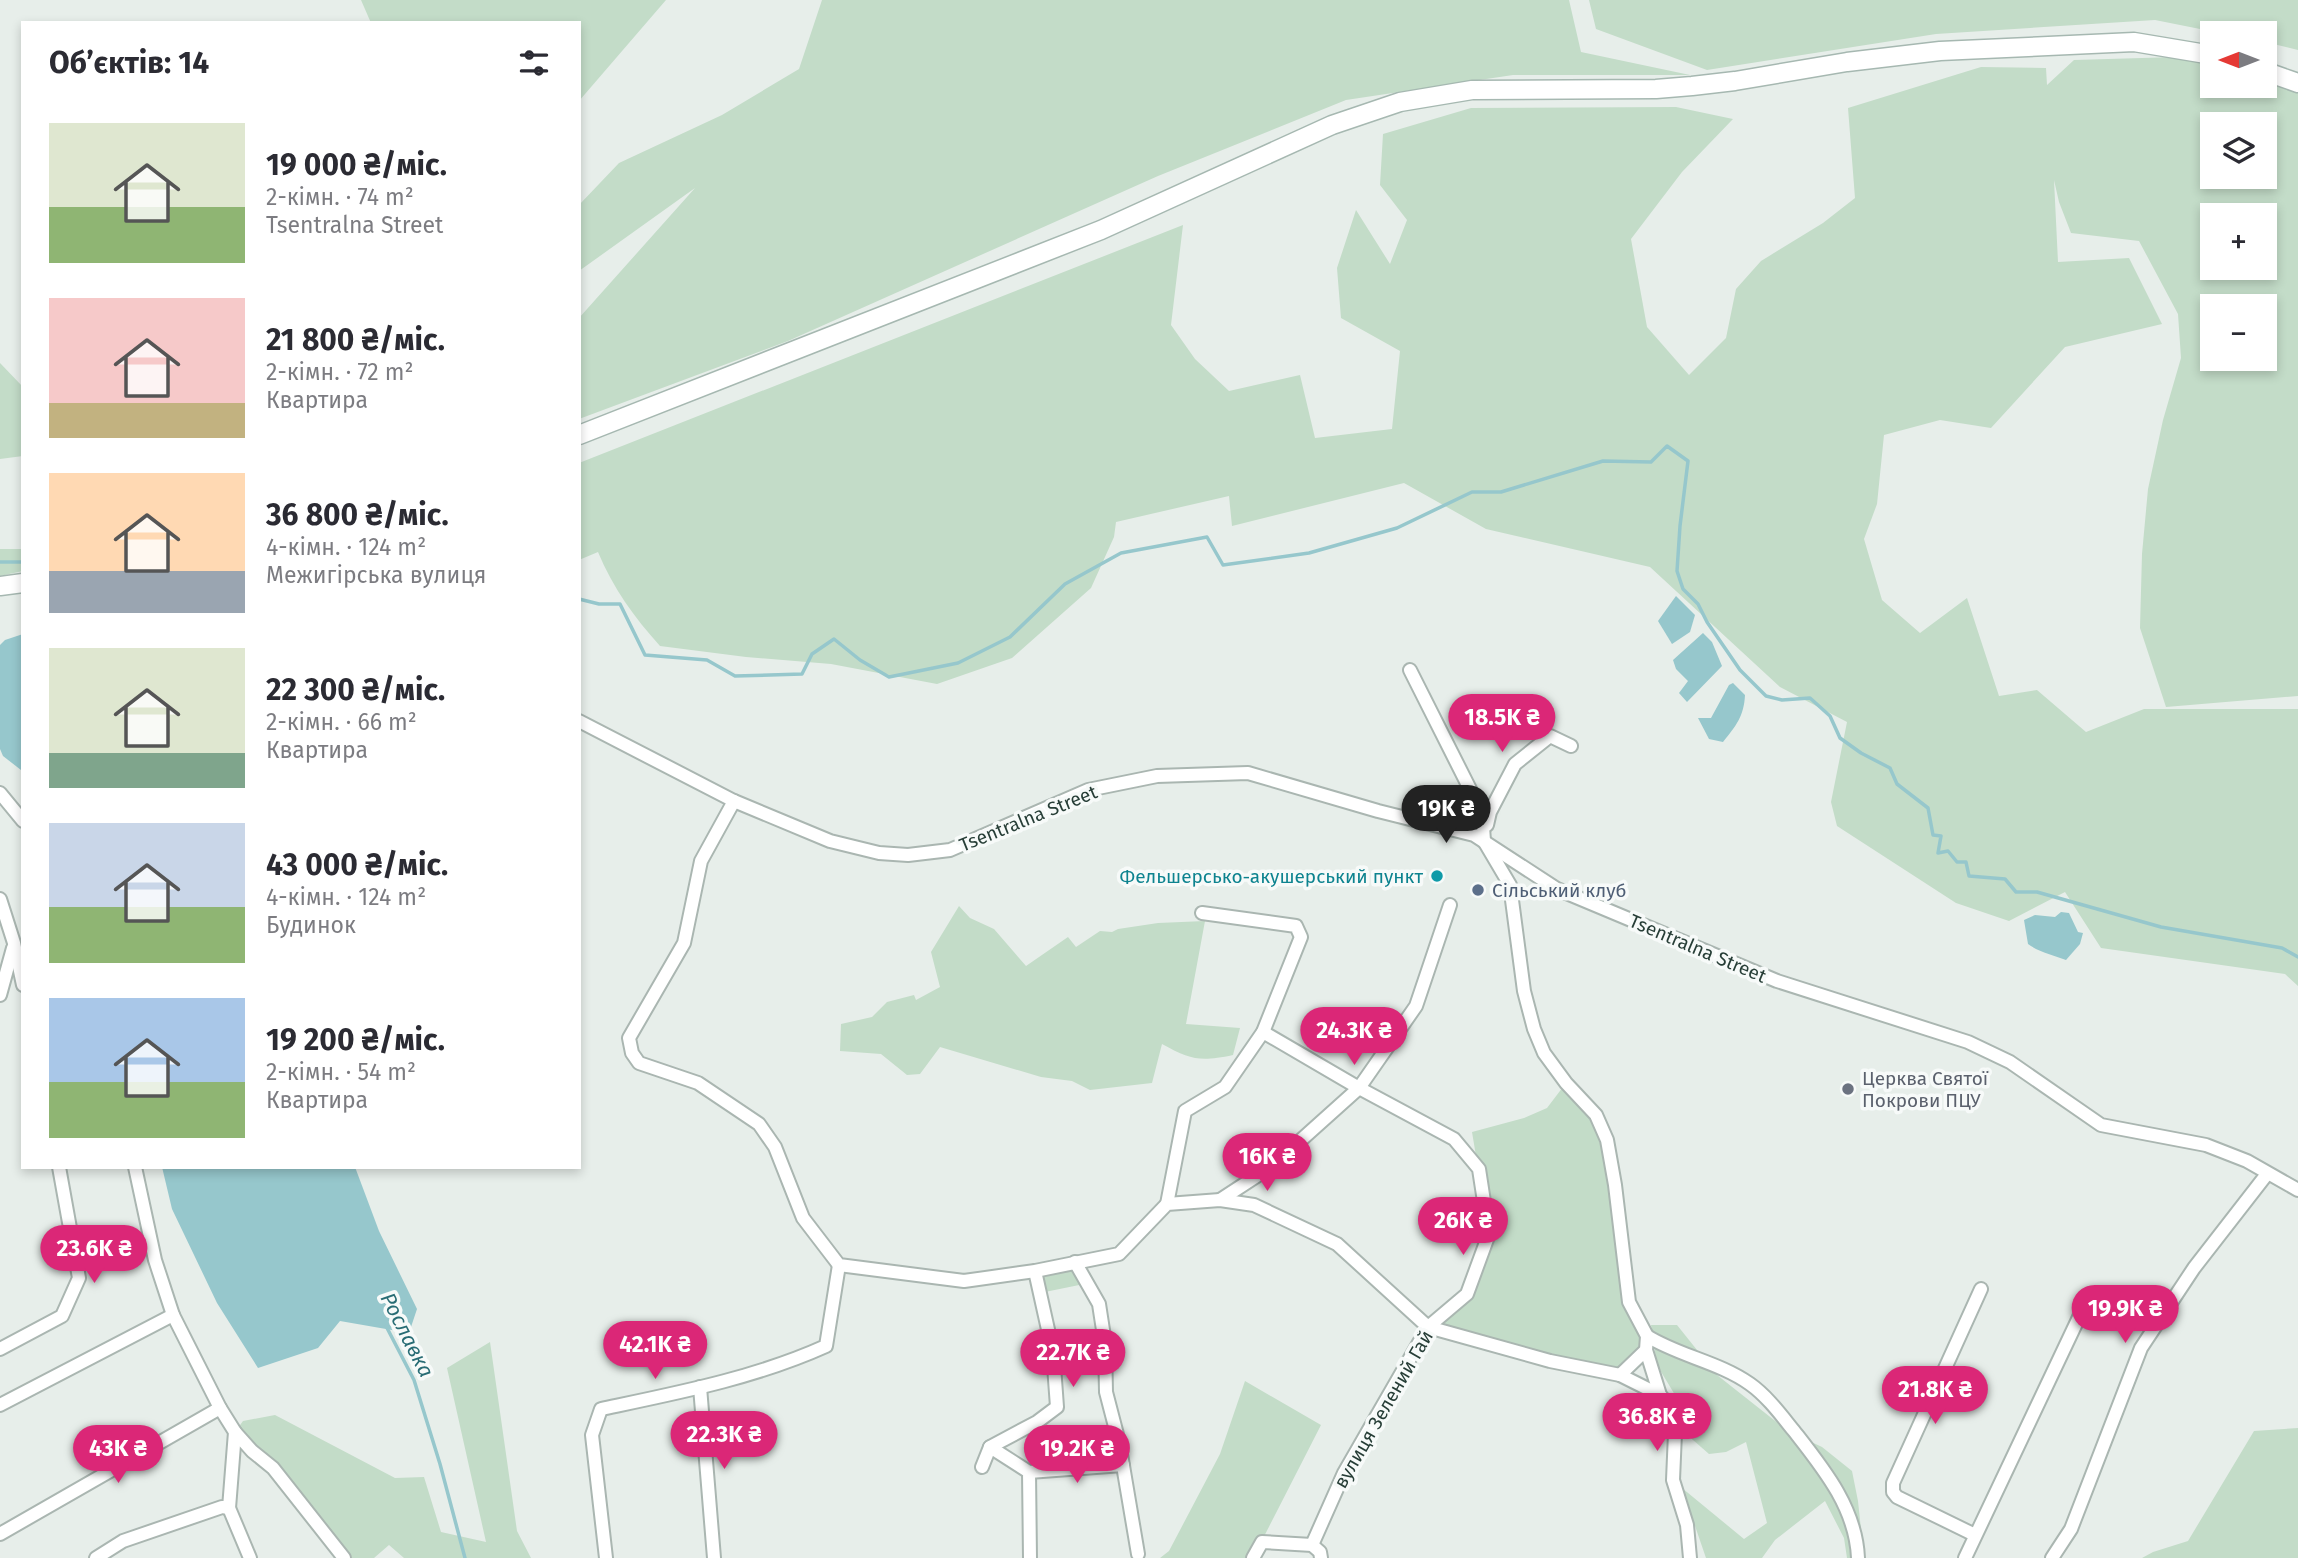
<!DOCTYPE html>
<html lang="uk">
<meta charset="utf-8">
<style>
body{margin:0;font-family:"Fira Sans",sans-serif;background:#f7f7f7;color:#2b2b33;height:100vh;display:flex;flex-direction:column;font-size:26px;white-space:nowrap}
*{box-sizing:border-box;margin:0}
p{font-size:23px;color:#7c7c81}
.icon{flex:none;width:38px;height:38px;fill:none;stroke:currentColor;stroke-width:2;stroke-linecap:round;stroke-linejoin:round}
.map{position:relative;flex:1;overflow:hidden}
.drawer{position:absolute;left:21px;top:21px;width:560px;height:1148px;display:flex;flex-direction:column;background:#fff;border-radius:0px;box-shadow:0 4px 10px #0003}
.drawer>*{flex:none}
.needle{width:46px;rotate:270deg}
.tools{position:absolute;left:2200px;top:21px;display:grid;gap:14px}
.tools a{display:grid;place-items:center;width:77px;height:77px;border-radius:0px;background:#fff;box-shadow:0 4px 10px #0003;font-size:35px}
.price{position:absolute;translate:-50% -60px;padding:0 16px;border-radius:24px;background:#db2777;color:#fff;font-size:23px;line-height:46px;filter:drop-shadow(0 2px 4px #0008)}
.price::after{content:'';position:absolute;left:50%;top:42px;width:21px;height:16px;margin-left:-10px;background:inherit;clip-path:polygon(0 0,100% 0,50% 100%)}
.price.active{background:#222;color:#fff}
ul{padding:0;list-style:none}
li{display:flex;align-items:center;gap:21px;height:175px;padding:0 28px}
li span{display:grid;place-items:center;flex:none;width:196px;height:140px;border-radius:0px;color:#555}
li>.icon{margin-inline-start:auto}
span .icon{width:84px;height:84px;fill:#fffc;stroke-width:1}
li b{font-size:30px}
h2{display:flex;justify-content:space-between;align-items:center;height:84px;padding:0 28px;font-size:30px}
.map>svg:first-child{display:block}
.green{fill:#c3dcc8;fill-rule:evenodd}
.water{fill:#96c7cc}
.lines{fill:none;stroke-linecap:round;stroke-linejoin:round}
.stream{stroke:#96c7cc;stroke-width:3.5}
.minor-casing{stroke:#aab6b1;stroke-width:16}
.secondary-casing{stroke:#a6b8b1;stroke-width:21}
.minor{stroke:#fff;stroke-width:12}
.secondary{stroke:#fff;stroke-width:18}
.culture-dot{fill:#0f9aa8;stroke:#f7faf9;stroke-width:2.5}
.service-dot{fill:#5c6f8a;stroke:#f7faf9;stroke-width:2.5}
.worship-dot{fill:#6b7280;stroke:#f7faf9;stroke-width:2.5}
.labels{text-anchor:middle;stroke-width:7;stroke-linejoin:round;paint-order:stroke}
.street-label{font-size:19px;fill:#273e37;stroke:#f7faf9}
.culture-label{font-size:19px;fill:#0d838f;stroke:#f7faf9;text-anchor:end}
.service-label{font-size:19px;fill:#4e5e75;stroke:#f7faf9;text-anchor:start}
.worship-label{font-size:19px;fill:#5b616d;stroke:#f7faf9;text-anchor:start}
.water-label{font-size:21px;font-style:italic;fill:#286c74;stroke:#f7faf9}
</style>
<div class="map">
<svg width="2298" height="1558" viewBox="0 0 2298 1558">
<rect width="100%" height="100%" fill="#e7eeea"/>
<g class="green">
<polygon points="361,0 666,0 579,101 579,23 371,23"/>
<polygon points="822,0 1569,0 1581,52 1690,75 1513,75 1346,100 1158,176 788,341 579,419 579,318 695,188 579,271 579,205 619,163 722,115 799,69"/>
<polygon points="1589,0 2298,0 2298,50 2265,42 2264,33 2220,33 2155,20 1936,34 1707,70 1596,29"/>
<path d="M2176 57 2212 66V86H2264L2265 81 2298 93V696L2166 707 2140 628 2142 554 2148 489 2163 420 2181 358 2178 314 2139 241 2071 233 2059 202 2054 180 2058 262 2129 258 2162 324 2065 347 1991 428 1940 420 1884 435 1877 504 1864 539 1882 600 1920 633 1967 598 1999 696 2037 690 2086 732 2144 709H2298V986L2285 974 2101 948 2065 892 2009 921 1956 903 1837 826 1831 802 1847 722 1780 687 1650 567 1486 529 1404 483 1232 526 1229 496 1116 522 1114 537 1091 588 1012 658 937 684 831 664 746 657 660 646C634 617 613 588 598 552L579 560V463L1183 225 1171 325 1195 359 1229 391 1300 375 1315 438 1392 429 1400 351 1341 318 1337 268 1356 210 1390 264 1407 220 1380 185 1383 134 1471 108 1676 107 1733 119 1682 172 1631 239 1647 327 1689 375 1726 338 1736 289 1761 261 1823 223 1855 198 1848 108 1981 67 2046 68 2047 85 2074 60ZM2212 124H2264V177H2212ZM2212 215H2264V268H2212ZM2212 306H2264V359H2212Z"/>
<polygon points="0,363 23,387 23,456 0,459"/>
<polygon points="23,549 23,571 0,576 0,549"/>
<path d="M959 906 970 918 994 929 1026 966 1068 937 1076 947 1100 931 1112 932 1118 929 1158 923 1205 921 1186 1024 1240 1028 1233 1055C1200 1062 1191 1060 1162 1044L1152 1083 1090 1090 1072 1081 1041 1077 940 1047 920 1074 907 1075 881 1054 840 1051 841 1024 872 1017 887 1002 914 995 916 1000 940 987 931 952Z"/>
<polygon points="1566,1083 1607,1140 1629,1302 1646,1350 1620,1375 1428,1327 1467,1294 1489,1234 1472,1132 1524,1118 1547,1108"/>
<polygon points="1075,1262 1089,1283 1040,1293 1035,1271"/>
<polygon points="1651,1325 1677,1325 1717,1375 1788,1431 1822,1447 1852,1471 1858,1501 1864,1558 1847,1558 1844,1538 1825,1501 1775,1540 1762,1558 1706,1558 1682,1488 1744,1539 1767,1523 1746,1442 1726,1452 1709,1454 1685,1433 1678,1400 1657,1365"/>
<polygon points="490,1342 517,1531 531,1558 404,1558 389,1545 374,1558 344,1558 235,1432 243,1421 275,1415 395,1478 424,1477 441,1532 486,1542 447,1368"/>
<polygon points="1245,1381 1321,1425 1253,1558 1160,1558 1169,1551 1220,1454"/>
<polygon points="2298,1428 2298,1558 2142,1558 2153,1552 2188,1541 2254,1431"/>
</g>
<g class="water">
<polygon points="1676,596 1695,615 1690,632 1672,644 1658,621"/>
<polygon points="1703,633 1712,642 1722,666 1687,702 1679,693 1688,681 1676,669 1673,660"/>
<polygon points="23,634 23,768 21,770 3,756 0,749 0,645 5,640"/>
<path d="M1733 683 1745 695C1744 716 1736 726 1723 742L1709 739 1698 718H1711L1729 685Z"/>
<path d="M2061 912 2069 913 2078 932 2083 933 2080 944 2066 960C2053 955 2039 952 2028 944L2024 920 2035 915 2055 917Z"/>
<polygon points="162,1167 355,1167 379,1231 417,1309 409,1333 340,1321 318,1348 258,1368 217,1303 172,1209"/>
</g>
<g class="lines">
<g class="stream">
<polyline points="0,562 23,562"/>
<polyline points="579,599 599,604 620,604 645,655 707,660 735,676 802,674 812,654 834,639 860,660 889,677 958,663 1010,637 1065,584 1121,553 1207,537 1223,565 1309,553 1397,528 1472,492 1501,492 1603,461 1651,462 1667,446 1688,461 1680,526 1677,571 1683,589 1698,604 1707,622 1740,670 1766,696 1782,700 1810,698 1830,716 1840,738 1861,753 1890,768 1897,784 1928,808 1933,835 1941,836 1938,853 1948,851 1957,862 1966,862 1969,876 2005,879 2016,892 2037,892 2161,927 2282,948 2298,957"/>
<polyline points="386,1326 414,1380 440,1464 465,1558"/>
</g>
<g class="minor-casing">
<g id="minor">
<polyline points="1410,670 1482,813 1484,841 1510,885 1524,991 1534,1029 1544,1053 1566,1083 1596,1115 1607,1140 1615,1185 1629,1302 1647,1336 1646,1350 1620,1375"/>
<polyline points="579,721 734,801 830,841 879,853 908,855 950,850 1088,790 1157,776 1248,773 1378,811 1474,835 1557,889 1777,981 1968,1042 2010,1062 2101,1125 2206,1145 2247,1161 2298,1190"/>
<polyline points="0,793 23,821"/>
<polyline points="734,801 701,861 684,943 629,1038 632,1053 639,1063 698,1083 759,1124 775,1147 803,1218 839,1265 964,1281 1035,1271 1119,1254 1167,1204 1220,1200 1254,1205 1337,1244 1428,1327 1550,1361 1620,1375 1660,1395"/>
<polyline points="1487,825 1490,812 1515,764 1550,736 1571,746"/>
<polyline points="0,899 14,943 23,985"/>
<polyline points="0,995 13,948"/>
<polyline points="1263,1032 1359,1088 1454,1139 1479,1169 1489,1234 1467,1294 1428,1327 1344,1473 1312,1545"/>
<polyline points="1220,1200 1272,1166 1359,1088 1416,1006 1450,905"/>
<polyline points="1167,1204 1185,1111 1225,1087 1263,1032 1301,937 1296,926 1202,913"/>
<polyline points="1075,1262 1099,1304 1105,1343 1106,1392 1119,1442 1138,1554"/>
<path d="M1647 1336C1679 1356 1719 1362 1750 1384 1767 1396 1781 1415 1794 1431 1823 1468 1856 1508 1858 1558"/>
<polyline points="0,1349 62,1316 79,1278 59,1167"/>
<polyline points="1646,1350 1660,1395 1673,1410 1675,1433 1673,1480 1687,1525 1690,1558"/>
<polyline points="700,1387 714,1558"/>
<polyline points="0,1405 173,1315"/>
<polyline points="235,1432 252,1451 273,1468 344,1558"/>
<polyline points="990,1447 1029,1472 1030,1558"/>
<polyline points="982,1467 990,1447 1037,1422 1057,1407 1053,1352 1035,1271"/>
<polyline points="1029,1472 1123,1465"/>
<polyline points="229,1508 250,1558"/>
<polyline points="0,1534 220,1408"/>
<polyline points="1975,1535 1897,1497 1893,1492 1893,1483 1981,1289"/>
<polyline points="96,1558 123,1541 222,1507 229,1508 235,1432 220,1408 173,1315 155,1260 135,1167"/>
<path d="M606 1558 592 1435 601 1409C677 1393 755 1378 826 1346L839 1265"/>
<polyline points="1253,1558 1262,1542 1312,1545 1320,1552 1321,1558"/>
<polyline points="1965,1558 2090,1294"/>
<polyline points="2052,1558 2071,1529 2141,1348 2194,1268 2267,1174"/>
</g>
</g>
<g class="secondary-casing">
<g id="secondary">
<polyline points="2264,71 2298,83"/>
<polyline points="579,435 1101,230 1332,125 1400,102 1472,90 1656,89 1692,86 1735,81 1847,62 1940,51 2134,42 2212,55"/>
<polyline points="0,586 23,583"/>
</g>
</g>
<use href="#minor" class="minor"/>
<use href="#secondary" class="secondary"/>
</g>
<circle class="culture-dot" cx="1437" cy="876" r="7"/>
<circle class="service-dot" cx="1478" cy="890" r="7"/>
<circle class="worship-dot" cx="1848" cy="1089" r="7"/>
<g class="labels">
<g class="street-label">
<text transform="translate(1028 818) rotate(-22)" y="7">Tsentralna Street</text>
<text transform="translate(1698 948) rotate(23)" y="7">Tsentralna Street</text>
<text transform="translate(1383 1409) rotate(-60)" y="7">вулиця Зелений Гай</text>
</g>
<g class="culture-label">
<text x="1423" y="883">Фельшерсько-акушерський пункт</text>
</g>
<g class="service-label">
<text x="1492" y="897">Сільський клуб</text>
</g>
<g class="worship-label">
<text x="1862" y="1085">Церква Святої<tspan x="1862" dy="22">Покрови ПЦУ</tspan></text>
</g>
<g class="water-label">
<text transform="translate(407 1335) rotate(63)" y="7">Рославка</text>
</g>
</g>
</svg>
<div class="tools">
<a><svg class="needle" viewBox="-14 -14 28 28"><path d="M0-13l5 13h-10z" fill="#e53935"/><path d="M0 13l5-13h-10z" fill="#7c7c81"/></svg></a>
<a><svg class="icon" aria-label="layers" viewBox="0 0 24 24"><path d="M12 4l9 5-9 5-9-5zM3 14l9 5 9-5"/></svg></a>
<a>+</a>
<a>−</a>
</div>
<b class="price" style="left:1502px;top:754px">18.5K ₴</b>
<b class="price active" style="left:1446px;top:845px">19K ₴</b>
<b class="price" style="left:1354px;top:1067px">24.3K ₴</b>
<b class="price" style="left:1267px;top:1193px">16K ₴</b>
<b class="price" style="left:1463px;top:1257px">26K ₴</b>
<b class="price" style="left:94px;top:1285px">23.6K ₴</b>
<b class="price" style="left:2125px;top:1345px">19.9K ₴</b>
<b class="price" style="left:655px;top:1381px">42.1K ₴</b>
<b class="price" style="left:1073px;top:1389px">22.7K ₴</b>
<b class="price" style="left:1935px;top:1426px">21.8K ₴</b>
<b class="price" style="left:1657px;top:1453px">36.8K ₴</b>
<b class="price" style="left:724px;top:1471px">22.3K ₴</b>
<b class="price" style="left:118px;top:1485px">43K ₴</b>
<b class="price" style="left:1077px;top:1485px">19.2K ₴</b>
<section class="drawer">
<h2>Об’єктів: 14<svg class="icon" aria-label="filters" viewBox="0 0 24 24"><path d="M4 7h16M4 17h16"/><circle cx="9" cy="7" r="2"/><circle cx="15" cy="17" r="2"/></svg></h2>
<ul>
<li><span style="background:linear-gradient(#dfe7d0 60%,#8fb573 0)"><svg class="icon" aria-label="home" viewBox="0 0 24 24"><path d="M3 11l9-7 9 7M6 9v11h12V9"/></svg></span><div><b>19 000 ₴/міс.</b><p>2-кімн. · 74 m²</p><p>Tsentralna Street</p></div></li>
<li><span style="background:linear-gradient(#f6c9c9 75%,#c2b280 0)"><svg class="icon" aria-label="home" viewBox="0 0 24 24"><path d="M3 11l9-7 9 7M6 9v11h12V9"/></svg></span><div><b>21 800 ₴/міс.</b><p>2-кімн. · 72 m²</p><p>Квартира</p></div></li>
<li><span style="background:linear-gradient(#ffd9b3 70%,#9aa5b1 0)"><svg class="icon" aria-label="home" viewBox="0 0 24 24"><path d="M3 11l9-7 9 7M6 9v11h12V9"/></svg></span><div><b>36 800 ₴/міс.</b><p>4-кімн. · 124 m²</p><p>Межигірська вулиця</p></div></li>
<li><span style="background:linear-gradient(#dfe7d0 75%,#7fa58c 0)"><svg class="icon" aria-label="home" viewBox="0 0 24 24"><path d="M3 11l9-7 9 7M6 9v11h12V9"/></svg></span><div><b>22 300 ₴/міс.</b><p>2-кімн. · 66 m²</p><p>Квартира</p></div></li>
<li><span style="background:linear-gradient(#c9d6e8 60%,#8fb573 0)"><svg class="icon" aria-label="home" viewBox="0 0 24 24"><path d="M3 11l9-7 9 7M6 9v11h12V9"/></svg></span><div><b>43 000 ₴/міс.</b><p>4-кімн. · 124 m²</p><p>Будинок</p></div></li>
<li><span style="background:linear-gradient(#a9c7e8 60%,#8fb573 0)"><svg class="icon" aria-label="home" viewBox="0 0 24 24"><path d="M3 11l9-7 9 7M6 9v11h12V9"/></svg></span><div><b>19 200 ₴/міс.</b><p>2-кімн. · 54 m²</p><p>Квартира</p></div></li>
</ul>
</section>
</div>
